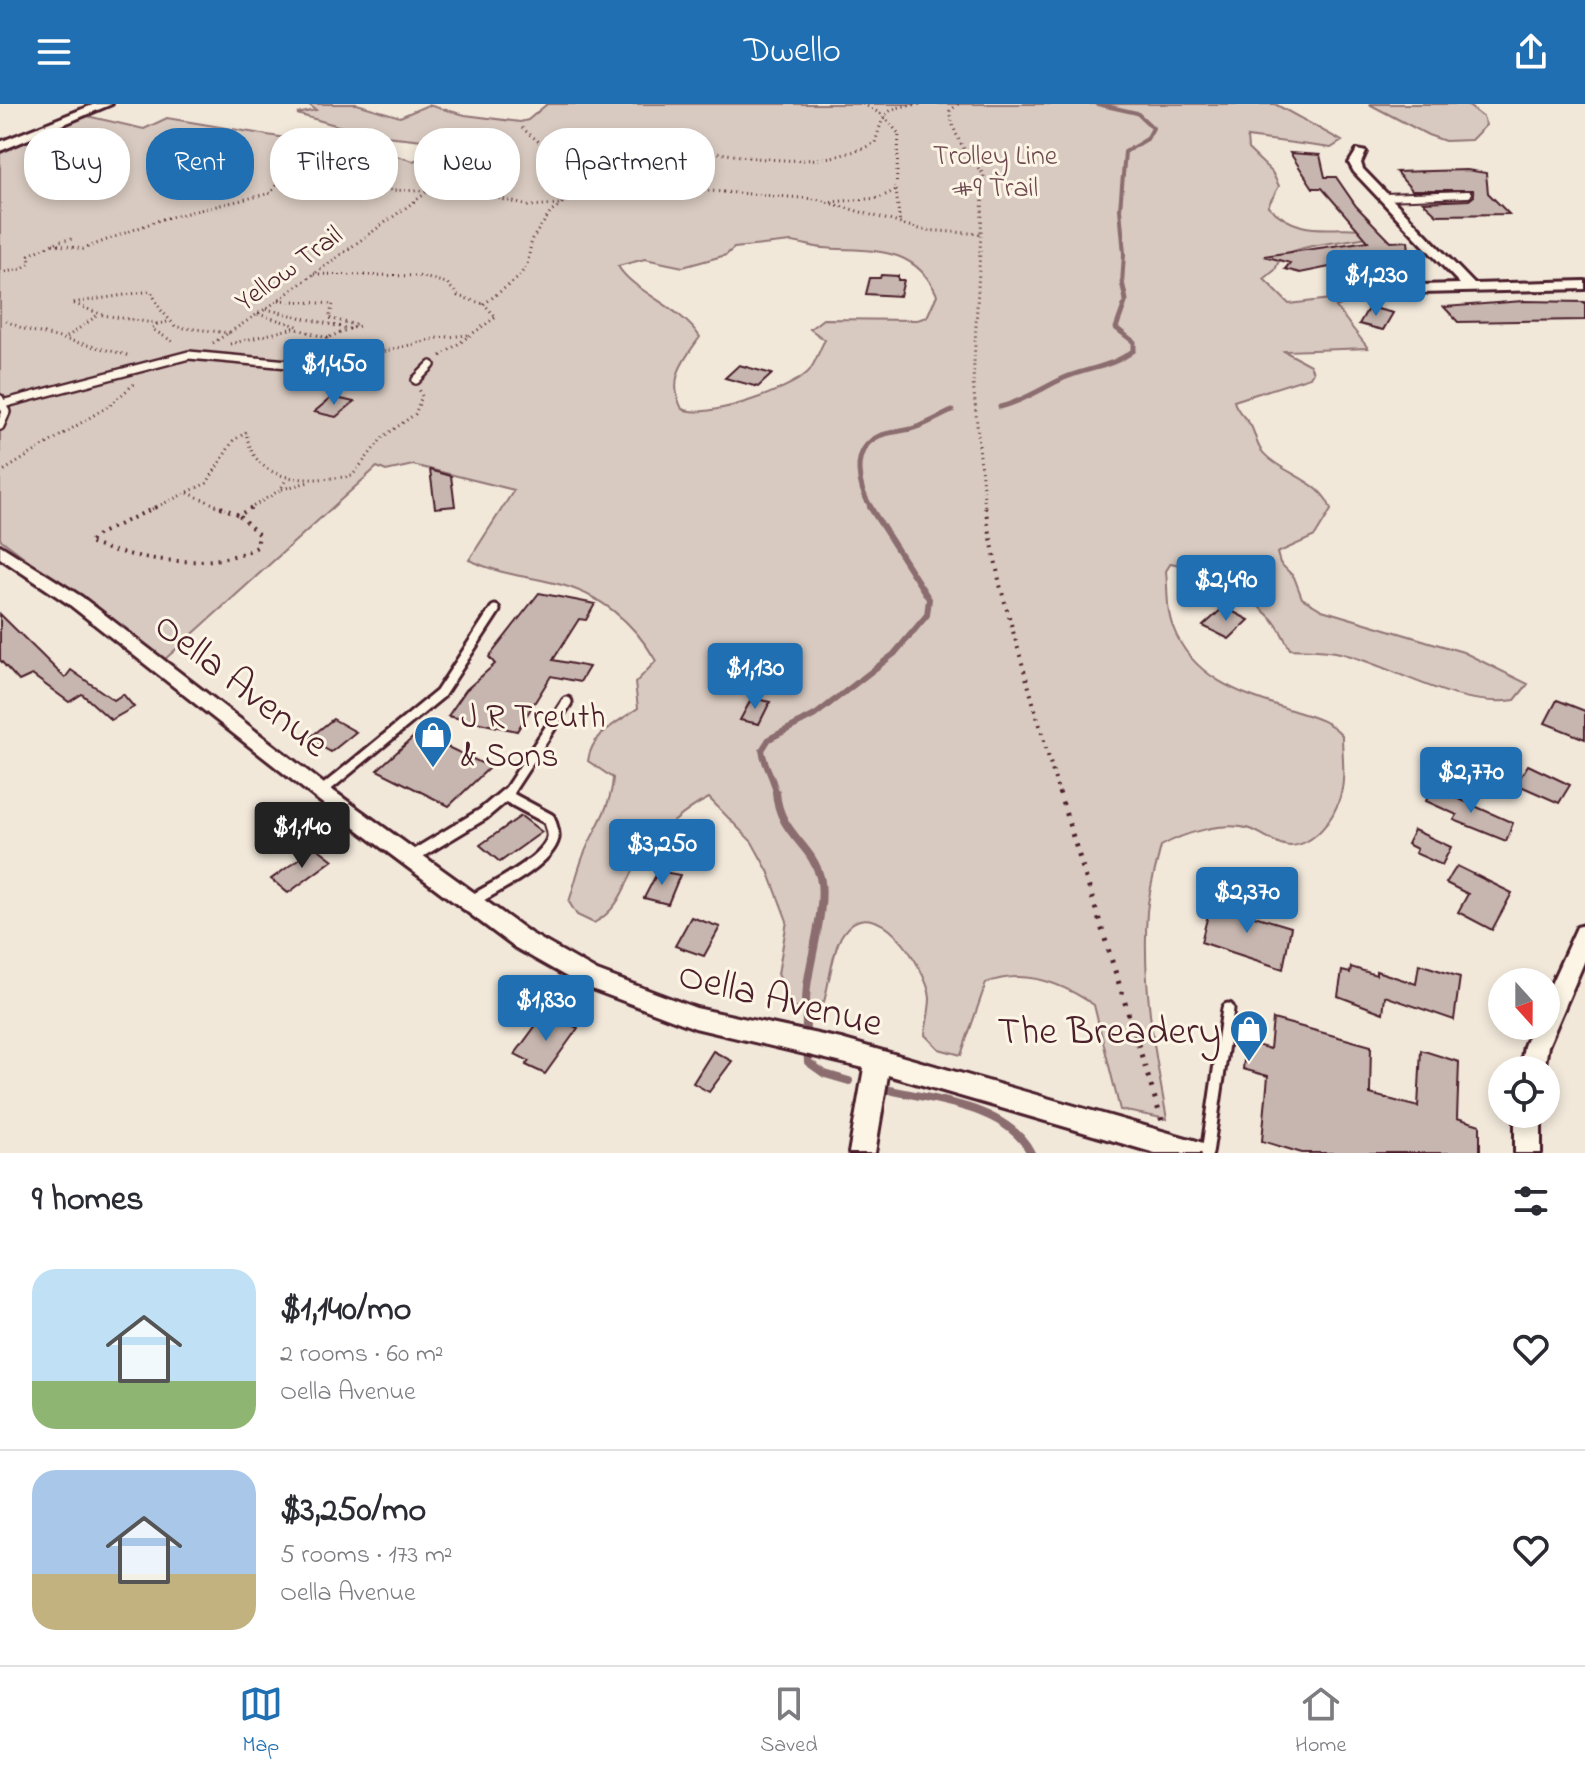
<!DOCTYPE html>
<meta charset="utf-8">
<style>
body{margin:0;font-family:"Indie Flower",sans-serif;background:#f2f2f3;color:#2b2b33;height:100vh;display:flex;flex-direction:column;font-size:30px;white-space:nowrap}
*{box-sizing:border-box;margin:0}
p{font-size:26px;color:#7c7c81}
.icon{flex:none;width:44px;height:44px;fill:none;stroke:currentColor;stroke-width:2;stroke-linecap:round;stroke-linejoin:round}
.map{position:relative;height:1049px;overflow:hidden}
.side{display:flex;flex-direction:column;background:#fff;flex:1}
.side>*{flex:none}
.banner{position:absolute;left:24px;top:24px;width:800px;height:72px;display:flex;gap:16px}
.needle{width:52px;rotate:159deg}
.tools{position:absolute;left:1488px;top:864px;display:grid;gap:16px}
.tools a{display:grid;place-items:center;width:72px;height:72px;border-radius:50%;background:#fff;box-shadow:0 4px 12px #0003;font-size:40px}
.price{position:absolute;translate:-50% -68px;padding:0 18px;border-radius:8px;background:#1f6fb2;color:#fff;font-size:26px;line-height:52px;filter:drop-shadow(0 2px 4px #0008)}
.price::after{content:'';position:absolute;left:50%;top:48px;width:24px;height:18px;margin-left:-12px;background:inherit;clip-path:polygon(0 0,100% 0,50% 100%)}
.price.selected{background:#222;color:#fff}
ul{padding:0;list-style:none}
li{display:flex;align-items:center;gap:24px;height:200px;padding:0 32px}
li+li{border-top:2px solid #e1e1e2}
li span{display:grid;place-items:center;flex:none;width:224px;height:160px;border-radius:24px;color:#555}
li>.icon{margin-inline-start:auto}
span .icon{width:96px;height:96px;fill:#fffc;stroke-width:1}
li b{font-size:34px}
h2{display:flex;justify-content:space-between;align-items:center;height:96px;padding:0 32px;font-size:34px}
.pill{padding:0 28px;border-radius:32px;background:#fff;box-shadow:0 4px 12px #0003;font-size:28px;line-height:72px}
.pill.selected{background:#1f6fb2;color:#fff}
header{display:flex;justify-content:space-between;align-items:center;height:104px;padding:0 32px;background:#1f6fb2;color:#fff;font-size:36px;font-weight:600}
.tabs{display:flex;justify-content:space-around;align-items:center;height:112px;border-top:2px solid #e1e1e2;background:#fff;font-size:22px;color:#7c7c81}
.tabs a{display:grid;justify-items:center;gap:4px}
.tabs .selected{color:#1f6fb2}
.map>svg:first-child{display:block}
.green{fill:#d8cac0;stroke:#917476;stroke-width:2;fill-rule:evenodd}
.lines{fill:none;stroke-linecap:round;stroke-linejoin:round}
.stream-far3{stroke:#8b6d6f;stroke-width:4}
.stream-far2{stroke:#8b6d6f;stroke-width:5}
.stream-far1{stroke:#8b6d6f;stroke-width:6}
.stream{stroke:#8b6d6f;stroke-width:8}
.building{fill:#c7b6af;stroke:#4a1f2b;stroke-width:2}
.service-far3-casing{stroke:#4a1f2b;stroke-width:10}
.service-far2-casing{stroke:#4a1f2b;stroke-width:12}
.service-far1-casing{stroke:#4a1f2b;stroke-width:15}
.service-casing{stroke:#4a1f2b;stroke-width:17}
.minor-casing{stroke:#4a1f2b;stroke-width:6}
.tertiary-casing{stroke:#4a1f2b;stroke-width:6}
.path-far2{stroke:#4a1f2b;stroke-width:3;stroke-dasharray:1 4;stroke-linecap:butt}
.path-far1{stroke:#4a1f2b;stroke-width:4;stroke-dasharray:2 6;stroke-linecap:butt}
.path{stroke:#4a1f2b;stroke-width:5;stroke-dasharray:3 8;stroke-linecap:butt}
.service-far3{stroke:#fcf5e5;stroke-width:6}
.service-far2{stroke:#fcf5e5;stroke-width:7}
.service-far1{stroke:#fcf5e5;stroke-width:9}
.service{stroke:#fcf5e5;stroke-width:11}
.minor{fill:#fcf5e5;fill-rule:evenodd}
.tertiary{fill:#fcf5e5;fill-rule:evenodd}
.labels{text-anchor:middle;stroke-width:6;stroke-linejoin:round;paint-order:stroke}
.far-park-label{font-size:28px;fill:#6e4a50;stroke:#fcf5e5}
.far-street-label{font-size:28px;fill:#4a1f2b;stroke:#fcf5e5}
.poi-label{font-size:34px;fill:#4a1f2b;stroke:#fcf5e5;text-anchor:start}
.near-street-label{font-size:40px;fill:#4a1f2b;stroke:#fcf5e5}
.near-poi-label{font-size:40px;fill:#4a1f2b;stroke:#fcf5e5;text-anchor:end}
</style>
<header><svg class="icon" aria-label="menu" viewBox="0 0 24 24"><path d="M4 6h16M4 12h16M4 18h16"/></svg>Dwello<svg class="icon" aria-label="share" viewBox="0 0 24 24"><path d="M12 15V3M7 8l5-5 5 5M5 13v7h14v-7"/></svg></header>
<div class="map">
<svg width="1585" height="1049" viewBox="0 0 1585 1049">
<rect width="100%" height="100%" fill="#f1e8da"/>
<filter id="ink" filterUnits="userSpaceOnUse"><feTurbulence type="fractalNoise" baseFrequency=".0125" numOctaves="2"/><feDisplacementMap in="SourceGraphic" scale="16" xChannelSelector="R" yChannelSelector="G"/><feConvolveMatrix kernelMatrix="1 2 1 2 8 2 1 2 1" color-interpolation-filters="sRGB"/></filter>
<g filter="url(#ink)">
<g class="green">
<path d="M308 0H357L400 13 428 1 465 11 520 18 528 16 547 0H1275L1342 37 1331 44 1247 33 1248 45 1272 68 1279 82 1268 102C1308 141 1339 114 1381 130 1347 139 1313 137 1281 152L1275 166 1264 175 1289 200 1331 195 1358 185 1368 190 1336 203 1368 244 1284 247 1310 261 1313 268 1310 273 1234 297C1237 309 1246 313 1251 322 1255 329 1256 339 1261 346 1278 369 1323 376 1331 406L1315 432 1277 449 1280 459 1294 473 1302 494 1322 506 1463 548 1528 580 1515 596C1456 605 1396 563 1340 549 1325 545 1306 546 1290 545 1284 535 1279 521 1270 513 1244 487 1207 466 1171 459L1166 467C1168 485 1166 506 1173 523 1192 574 1239 589 1288 605 1309 612 1327 615 1342 631 1342 650 1346 676 1340 693 1334 715 1314 741 1290 742 1277 742 1263 729 1250 725 1224 717 1184 729 1161 742 1156 763 1149 786 1147 808 1142 878 1154 946 1167 1015L1120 1006 1094 901C1062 879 1024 864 986 879L961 951 939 945 925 931C926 920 930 906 930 894 928 866 874 780 842 831 833 845 829 880 824 898L793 905 778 870 787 817 769 769 752 738 709 694C686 705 658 729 643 750 624 777 624 802 594 819L577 811 569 798C574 782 578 765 584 750 595 723 611 704 613 674L588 657C591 630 618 618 638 604L635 579 656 557C634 518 599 489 554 479 521 471 502 471 469 456L514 386 413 361 386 367 377 363 163 557 0 435V49L87 12 144 25 167 14 345 44 367 43 413 57 429 51V39L423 36 366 30 297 10 316 6ZM791 138C802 139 812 143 823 144 869 148 914 139 937 191L927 213 917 216 823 215 810 225 825 236C819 245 815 262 807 269 789 286 706 316 682 305 667 275 683 257 700 233 679 201 634 189 618 162L645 155 683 163 726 151 734 144Z"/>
<polygon points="1369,0 1466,0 1483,13 1486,21 1471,36 1445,37 1428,31"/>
</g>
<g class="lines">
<polyline class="stream-far3" points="1097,0 1137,9 1153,24 1147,35 1125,48 1120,105 1124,150 1122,180"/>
<g class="stream-far2">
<path d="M1000 303C1024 297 1042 284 1064 274 1088 264 1113 263 1134 246V238L1116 224 1126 196 1122 178"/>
<path d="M872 405C858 384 849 346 879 332 890 327 905 328 917 323 929 319 940 312 952 307"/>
</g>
<path class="stream-far1" d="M776 690C775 676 765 664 762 646L769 635 815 611 894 550 927 511 929 495 870 403"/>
<g class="stream">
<path d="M776 688C779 730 812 740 820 773 827 800 810 855 807 883 805 899 806 916 806 932"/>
<polyline points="807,943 808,958 825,970 849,977"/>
<path d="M885 985C932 996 1007 1001 1031 1049"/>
</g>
</g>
<g class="building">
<polygon points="1290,49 1320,51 1325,73 1336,73 1356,102 1391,138 1408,137 1409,147 1300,169 1285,165 1290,159 1264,152 1368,137 1322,84 1313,84"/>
<polygon points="1467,66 1486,69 1488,89 1509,110 1437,111 1423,98 1469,96 1474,92 1473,86 1412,86 1396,68"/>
<polygon points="881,171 898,172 898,176 904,176 900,192 866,190 870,174 880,174"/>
<polygon points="1523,197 1585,198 1585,216 1458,218 1444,203"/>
<polygon points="1369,203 1393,209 1383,226 1359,220"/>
<polygon points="739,261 772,270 758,283 725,274"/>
<polygon points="332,293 354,298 336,313 314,308"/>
<polygon points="430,366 451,372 455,402 435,404"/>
<polygon points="539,489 595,500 586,516 579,515 553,556 589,563 580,578 551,572 517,627 448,612 466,586 495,560 489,553"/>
<polygon points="1224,503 1249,516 1229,535 1203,522"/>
<polygon points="0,510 65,574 71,566 114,596 123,590 134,603 111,616 82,590 69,598 32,571 19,577 0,556"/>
<polygon points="752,594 770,598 759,620 740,616"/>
<polygon points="1557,596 1585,607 1585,635 1545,619"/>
<polygon points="333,615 356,628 331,648 308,635"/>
<polygon points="418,629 490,663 449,702 377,666"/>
<polygon points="1528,661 1570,681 1559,699 1516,680"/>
<polygon points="1432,683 1513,719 1506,737 1454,716 1457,711 1426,697"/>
<polygon points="521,712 542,728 500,758 480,741"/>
<polygon points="1414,726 1451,743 1442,761 1415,749 1417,745 1407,740"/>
<polygon points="316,743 333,756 288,789 271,775"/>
<polygon points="1457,762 1512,789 1492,826 1458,808 1468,790 1446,779"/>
<polygon points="658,767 680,771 668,800 644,794"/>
<polygon points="1211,799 1291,823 1283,865 1201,838"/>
<polygon points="691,813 720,823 704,852 675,842"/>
<polygon points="1419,860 1460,873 1454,916 1385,892 1383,909 1338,892 1342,867 1350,869 1351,863 1376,871 1376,867 1416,880"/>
<polygon points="545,909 578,924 545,970 526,961 529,957 515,950"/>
<polygon points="1273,915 1371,942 1370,990 1418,1003 1421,946 1459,958 1457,1014 1480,1021 1480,1049 1302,1049 1262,1037 1268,972 1243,965 1246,938 1270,945"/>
<polygon points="713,947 732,957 709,988 693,979"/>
</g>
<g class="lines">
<g class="service-far3-casing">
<polyline id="service-far3" points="1384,93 1468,90"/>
</g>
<g class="service-far2-casing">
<g id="service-far2">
<polyline points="416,276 431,261"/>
<polyline points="0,295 6,308 0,322"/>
<polyline points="6,299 189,251 310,262"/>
</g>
</g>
<g class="service-far1-casing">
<g id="service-far1">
<polyline points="321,688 440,590 495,506"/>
<polyline points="507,690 567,598"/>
</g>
</g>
<g class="service-casing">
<g id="service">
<polyline points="410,754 483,710 509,688"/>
<path d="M470 798C491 785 547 759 553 734 554 728 551 721 549 715L506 692"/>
<polyline points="1207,1049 1228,905"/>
</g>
</g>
<g class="minor-casing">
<g id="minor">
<polygon points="1357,46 1366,48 1361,59 1363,65 1474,180 1585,177 1585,185 1420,189 1381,182 1380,179 1386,175 1420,181 1460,180 1354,68 1349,59"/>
<polygon points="0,441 82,493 328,683 530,829 597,867 696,904 841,935 1197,1037 1206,1040 1210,1049 1155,1049 888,971 875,1049 849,1049 864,964 695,924 581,881 514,843 314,693 70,501 0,454"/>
<polygon points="1585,821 1585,856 1548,942 1544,966 1520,966 1524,942 1532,922 1546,922 1546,891 1577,823"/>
<rect x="1515" y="1010" width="26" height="39"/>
</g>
</g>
<g class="tertiary-casing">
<polygon id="tertiary" points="95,0 112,0 0,47 0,38"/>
</g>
<g class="path-far2">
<path d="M958 0 950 7C953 33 968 52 984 71L973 278 985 405"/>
<polyline points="522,24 555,51"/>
<path d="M571 71 541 61C576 33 586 42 627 43 641 43 655 40 670 42 740 50 808 71 875 39 885 4 886 4 922 0"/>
<polyline points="328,77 327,72 347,65"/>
<polyline points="896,86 900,121"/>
<polyline points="831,98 879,94 896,86 899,30 883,11 863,0"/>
<polyline points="562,100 566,76 571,71 625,72 697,86 816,95 923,126 983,130"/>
<polyline points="53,140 83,145 162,115 271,89 278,78 328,77 336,85 476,88 528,102 562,100"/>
<polyline points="0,169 21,165 30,159 29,151 59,137 73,135"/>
<polyline points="314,170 418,172 447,179 458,192 484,200"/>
<polyline points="279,196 333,200 329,214 359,222 349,225"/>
<polyline points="266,205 349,225 327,234"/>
<polyline points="258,210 301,223"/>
<polyline points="6,217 24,225 131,252"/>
<polyline points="167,218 159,220 103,211 72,199 151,187 160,205 176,223 230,229"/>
<polyline points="157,220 152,225 175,239"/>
<polyline points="67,233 99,210"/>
<polyline points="213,239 267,204 426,89"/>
<polyline points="230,240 294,224 327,234 317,241"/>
<polyline points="369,251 438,234 468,231"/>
<polyline points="441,252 496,213 484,200 518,174 527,161 532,135 551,108 560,102"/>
<polyline points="0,369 110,301 134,280"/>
<polyline points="282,385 309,378"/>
<polyline points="188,389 225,405"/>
<path d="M152 405 207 379 233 337 246 328C255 383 308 377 352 372L383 333 415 310 422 292 419 285"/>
<polyline points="249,405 280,386 287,374"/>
</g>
<g class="path-far1">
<path d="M156 403 99 430 88 439C138 456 209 468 257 443L259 431 239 411"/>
<polyline points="221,403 239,411 252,403"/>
<polyline points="985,403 1000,481 1059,690"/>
</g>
<polyline class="path" points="1059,688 1162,1017"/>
<use href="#service-far3" class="service-far3"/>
<use href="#service-far2" class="service-far2"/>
<use href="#service-far1" class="service-far1"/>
<use href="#service" class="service"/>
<use href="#minor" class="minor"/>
<use href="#tertiary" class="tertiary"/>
</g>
</g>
<defs>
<g id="shop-pin" transform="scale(2)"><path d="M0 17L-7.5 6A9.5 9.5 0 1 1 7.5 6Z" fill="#1f6fb2" stroke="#fcf5e5"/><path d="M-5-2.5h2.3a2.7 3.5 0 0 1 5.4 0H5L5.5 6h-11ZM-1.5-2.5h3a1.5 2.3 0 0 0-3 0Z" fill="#fff"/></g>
</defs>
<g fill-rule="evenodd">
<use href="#shop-pin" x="433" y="631"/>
<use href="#shop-pin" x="1249" y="925"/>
</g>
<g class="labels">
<g class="far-park-label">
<text x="995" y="60">Trolley Line<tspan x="995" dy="32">#9 Trail</tspan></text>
</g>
<g class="far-street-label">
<text transform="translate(288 163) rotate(-36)" y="10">Yellow Trail</text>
</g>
<g class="poi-label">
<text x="461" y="623">J R Treuth<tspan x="461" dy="39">&amp; Sons</tspan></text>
</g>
<g class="near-street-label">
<text transform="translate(243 579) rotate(38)" y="14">Oella Avenue</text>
<text transform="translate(781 893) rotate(14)" y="14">Oella Avenue</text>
</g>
<g class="near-poi-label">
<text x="1221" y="939">The Breadery</text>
</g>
</g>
</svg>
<div class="tools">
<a><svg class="needle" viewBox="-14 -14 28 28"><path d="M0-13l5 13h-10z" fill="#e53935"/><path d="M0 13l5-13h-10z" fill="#7c7c81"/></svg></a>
<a><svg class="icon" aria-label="locate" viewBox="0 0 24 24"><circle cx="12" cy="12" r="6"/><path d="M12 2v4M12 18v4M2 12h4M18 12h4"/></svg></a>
</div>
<b class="price" style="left:1376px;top:214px">$1,230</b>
<b class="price" style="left:334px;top:303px">$1,450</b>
<b class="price" style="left:1226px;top:519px">$2,490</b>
<b class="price" style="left:755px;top:607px">$1,130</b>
<b class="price" style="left:1471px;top:711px">$2,770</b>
<b class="price selected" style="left:302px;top:766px">$1,140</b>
<b class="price" style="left:662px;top:783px">$3,250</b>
<b class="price" style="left:1247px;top:831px">$2,370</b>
<b class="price" style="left:546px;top:939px">$1,830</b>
<div class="banner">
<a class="pill">Buy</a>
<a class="pill selected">Rent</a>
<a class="pill">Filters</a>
<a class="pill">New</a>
<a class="pill">Apartment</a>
</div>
</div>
<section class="side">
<h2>9 homes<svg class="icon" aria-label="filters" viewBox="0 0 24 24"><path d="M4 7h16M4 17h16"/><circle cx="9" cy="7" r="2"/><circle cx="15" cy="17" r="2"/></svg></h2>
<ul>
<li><span style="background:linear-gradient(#bfe0f5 70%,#8fb573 0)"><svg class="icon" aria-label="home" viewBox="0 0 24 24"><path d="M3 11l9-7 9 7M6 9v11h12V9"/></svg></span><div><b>$1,140/mo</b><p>2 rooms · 60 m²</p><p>Oella Avenue</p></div><svg class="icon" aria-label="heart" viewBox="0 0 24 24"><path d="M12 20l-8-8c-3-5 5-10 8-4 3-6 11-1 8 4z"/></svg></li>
<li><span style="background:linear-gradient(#a9c7e8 65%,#c2b280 0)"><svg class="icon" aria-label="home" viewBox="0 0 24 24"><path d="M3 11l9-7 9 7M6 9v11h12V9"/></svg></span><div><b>$3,250/mo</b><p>5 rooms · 173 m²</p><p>Oella Avenue</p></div><svg class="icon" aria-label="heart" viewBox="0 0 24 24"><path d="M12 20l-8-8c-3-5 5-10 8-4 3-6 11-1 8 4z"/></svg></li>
</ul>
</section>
<nav class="tabs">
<a class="selected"><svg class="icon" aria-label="map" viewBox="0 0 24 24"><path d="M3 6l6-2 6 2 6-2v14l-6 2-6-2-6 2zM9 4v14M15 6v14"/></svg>Map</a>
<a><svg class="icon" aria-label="saved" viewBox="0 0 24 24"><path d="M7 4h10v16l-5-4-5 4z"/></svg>Saved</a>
<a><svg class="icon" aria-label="home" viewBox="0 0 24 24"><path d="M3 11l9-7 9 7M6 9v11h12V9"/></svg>Home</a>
</nav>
